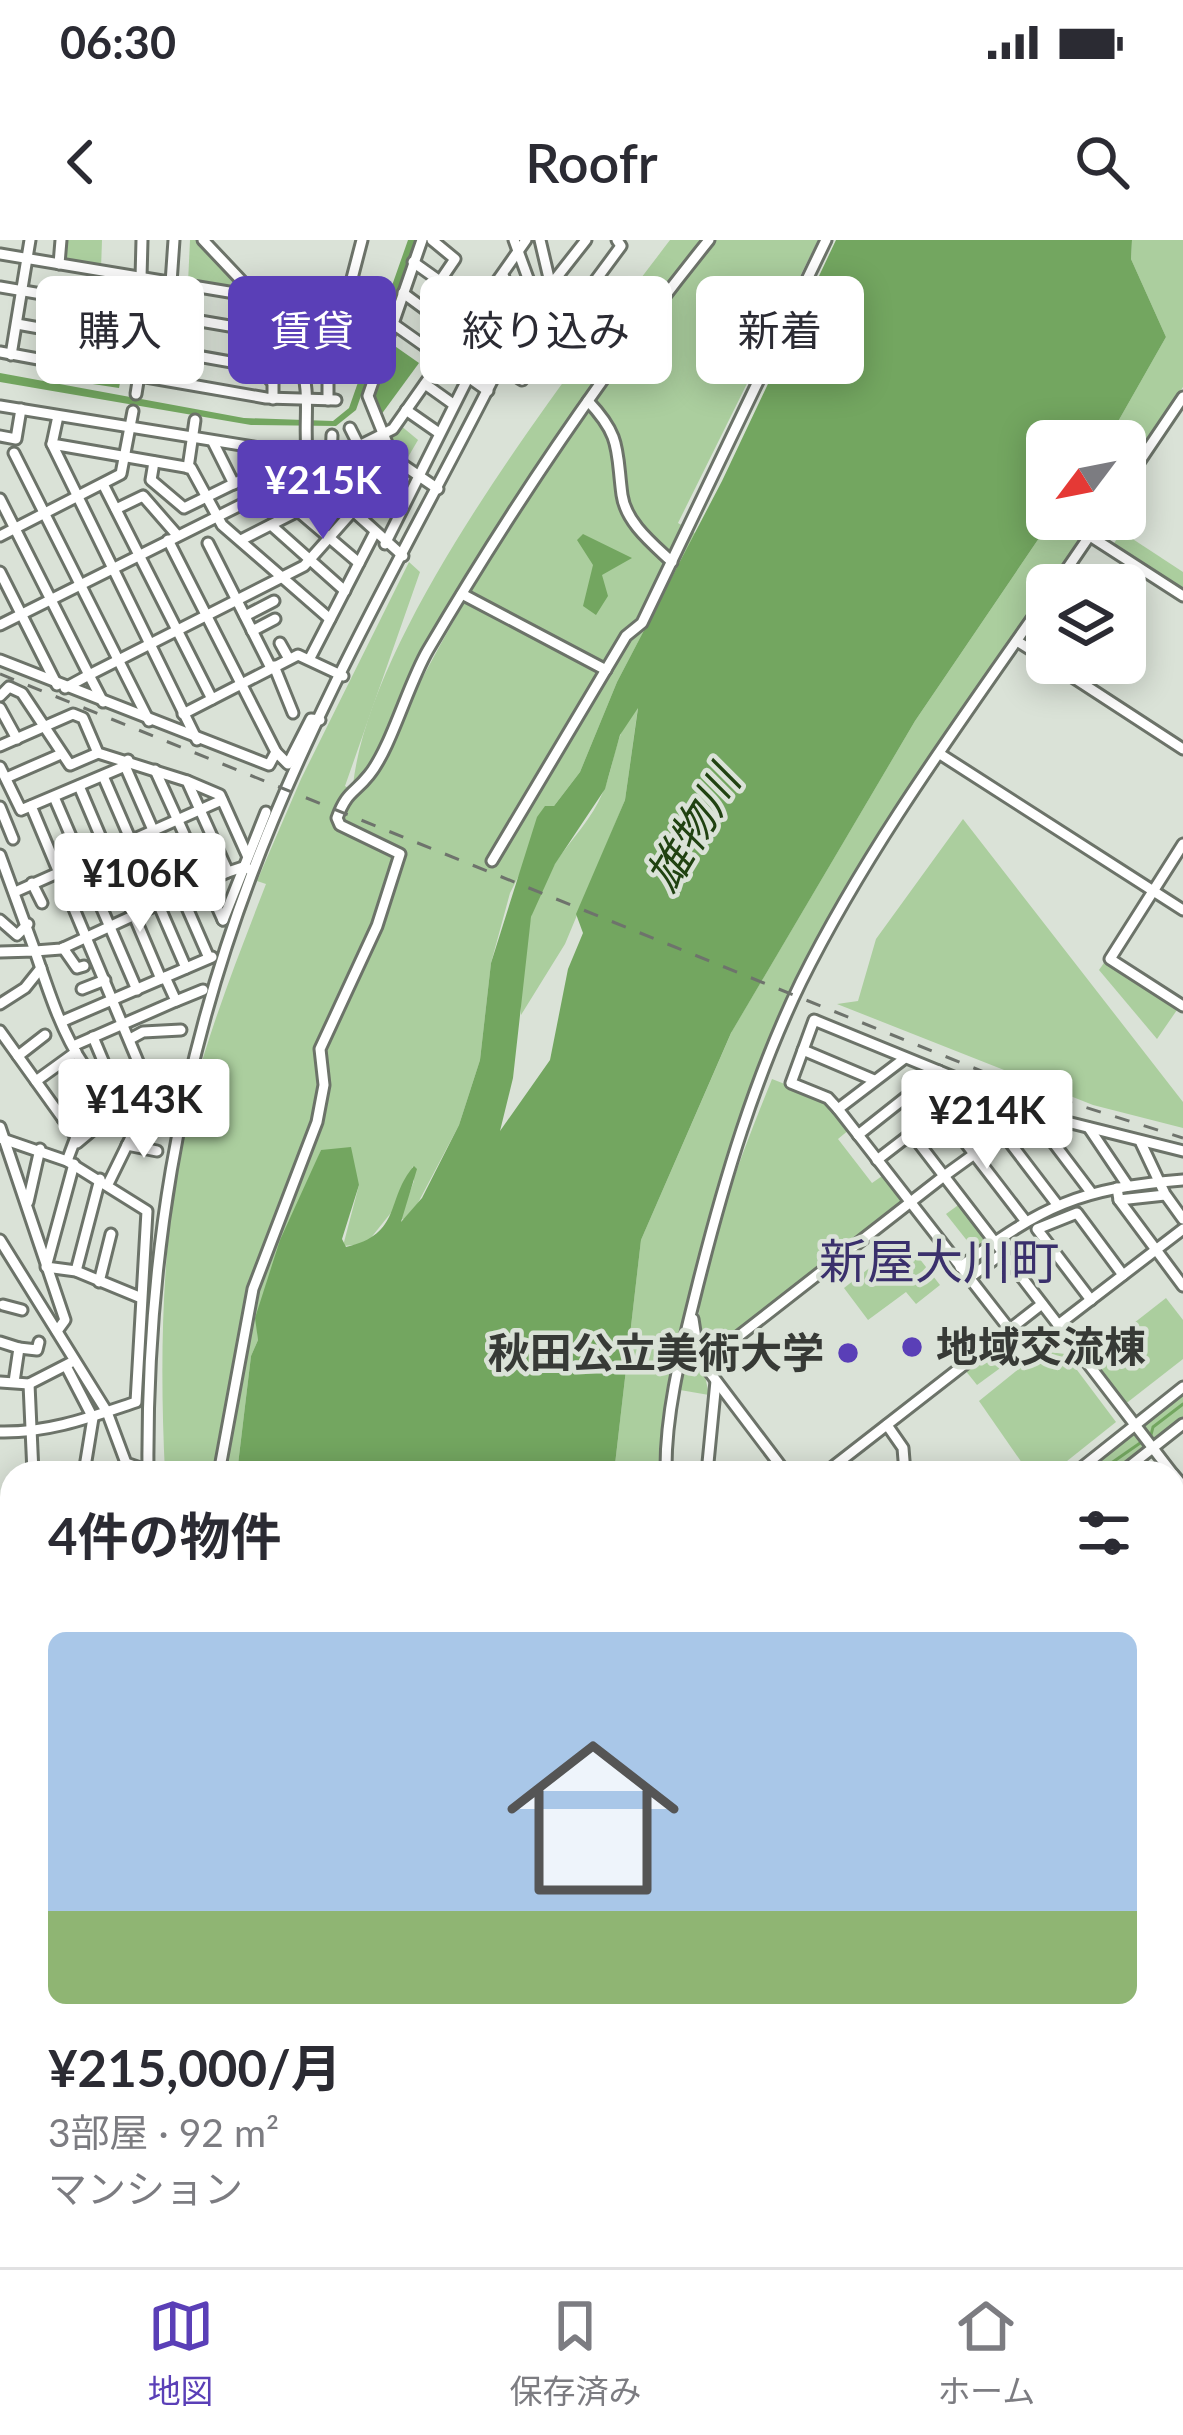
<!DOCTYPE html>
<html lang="ja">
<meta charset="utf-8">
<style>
body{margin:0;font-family:Lato,"Noto Sans JP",sans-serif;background:#f2f2f3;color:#2b2b33;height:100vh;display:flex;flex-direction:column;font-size:45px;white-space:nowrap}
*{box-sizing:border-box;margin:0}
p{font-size:39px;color:#7c7c81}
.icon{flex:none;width:66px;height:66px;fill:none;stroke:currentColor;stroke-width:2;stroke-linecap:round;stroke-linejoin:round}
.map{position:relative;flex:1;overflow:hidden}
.drawer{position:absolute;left:0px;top:1221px;width:1185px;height:807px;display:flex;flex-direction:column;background:#fff;border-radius:36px 36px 0 0;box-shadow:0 6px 30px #0003}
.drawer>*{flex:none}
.banner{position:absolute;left:36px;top:36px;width:1113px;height:108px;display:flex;gap:24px}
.needle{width:78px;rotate:238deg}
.fabs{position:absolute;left:1026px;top:180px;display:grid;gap:24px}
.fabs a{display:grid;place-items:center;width:120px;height:120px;border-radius:18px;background:#fff;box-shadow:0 6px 30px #0003;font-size:60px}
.price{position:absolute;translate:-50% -102px;padding:0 27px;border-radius:12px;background:#fff;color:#222;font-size:39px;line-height:78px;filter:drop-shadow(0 3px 6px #0008)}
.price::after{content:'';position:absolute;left:50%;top:72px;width:36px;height:27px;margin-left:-18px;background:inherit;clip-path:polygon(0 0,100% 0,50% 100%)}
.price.current{background:#5a3fb7;color:#fff}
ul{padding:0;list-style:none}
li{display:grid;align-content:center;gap:24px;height:636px;padding:0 48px}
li+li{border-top:3px solid #e1e1e2}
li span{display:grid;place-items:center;height:372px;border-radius:18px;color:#555}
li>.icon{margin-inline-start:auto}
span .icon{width:216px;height:216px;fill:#fffc;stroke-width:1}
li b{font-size:51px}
h2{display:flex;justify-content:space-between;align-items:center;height:144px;padding:0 48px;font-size:51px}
.pill{padding:0 42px;border-radius:18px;background:#fff;box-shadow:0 6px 30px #0003;font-size:42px;line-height:108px}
.pill.current{background:#5a3fb7;color:#fff}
.status{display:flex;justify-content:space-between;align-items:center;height:84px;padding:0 60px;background:#fff;direction:ltr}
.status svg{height:33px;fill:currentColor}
header{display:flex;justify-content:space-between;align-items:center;height:156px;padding:0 48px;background:#fff;font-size:54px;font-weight:600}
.menu{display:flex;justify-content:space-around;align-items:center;height:168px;border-top:3px solid #e1e1e2;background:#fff;font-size:33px;color:#7c7c81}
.menu a{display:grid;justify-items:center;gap:6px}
.menu .current{color:#5a3fb7}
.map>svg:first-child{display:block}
.green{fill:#abce9e}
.water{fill:#73a660;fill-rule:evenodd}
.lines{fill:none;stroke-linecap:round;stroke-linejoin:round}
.stream{stroke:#73a660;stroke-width:3}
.minor-casing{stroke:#6c7369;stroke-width:15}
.major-casing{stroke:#6c7369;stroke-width:20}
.minor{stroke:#fff;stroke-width:9}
.major{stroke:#fff;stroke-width:14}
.rail{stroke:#6e736c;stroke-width:3;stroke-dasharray:15 15;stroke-linecap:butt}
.poi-dot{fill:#5a3fb7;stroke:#dae2d7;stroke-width:4.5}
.labels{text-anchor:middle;stroke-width:9;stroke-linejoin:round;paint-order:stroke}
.poi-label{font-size:42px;font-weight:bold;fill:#373a36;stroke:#dae2d7;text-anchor:start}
.water-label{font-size:45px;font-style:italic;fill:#204211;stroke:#dae2d7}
.quarter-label{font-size:48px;fill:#3a306c;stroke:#dae2d7}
</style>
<div class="status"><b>06:30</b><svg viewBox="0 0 49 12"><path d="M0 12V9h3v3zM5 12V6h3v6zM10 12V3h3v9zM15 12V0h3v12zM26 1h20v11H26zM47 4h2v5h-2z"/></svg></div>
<header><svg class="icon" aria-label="back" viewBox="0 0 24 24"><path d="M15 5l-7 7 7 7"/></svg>Roofr<svg class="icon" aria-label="search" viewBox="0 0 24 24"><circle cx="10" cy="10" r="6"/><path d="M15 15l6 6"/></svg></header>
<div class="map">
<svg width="1183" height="2027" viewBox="0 0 1183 2027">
<rect width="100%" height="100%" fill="#dae2d7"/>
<g class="green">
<polygon points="63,0 102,0 101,29 62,22"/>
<polygon points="190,0 200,0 247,53 188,43"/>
<path d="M670 0H707C580 173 457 340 366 536L353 545C371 384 571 131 670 0Z"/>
<path d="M715 0H818L678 283 695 293 617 442 580 532 554 566 510 653 491 723 480 820 459 885 410 978 399 980 414 941 413 926 398 964 366 1004 343 1006 359 945 321 910 256 1077 258 1100 251 1116 237 1233H165C160 1130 161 1025 178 923 194 826 231 735 266 644L257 641 301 539 409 322 420 332 345 546 352 551 371 542C461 346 581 169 715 0Z"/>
<polygon points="1132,0 1183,0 1183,147 1125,237 1125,201 1107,201 1166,97 1131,19"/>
<polygon points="400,185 418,200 404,224 388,195"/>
<polygon points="1052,279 1096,279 981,447 798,743 703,1007 662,1233 614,1233 641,1000 732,791 915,481"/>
<polygon points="1122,292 1183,332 1183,352 1112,306"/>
<path d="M638 467 625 560 565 704 521 775C519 723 526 667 556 622 572 598 592 579 603 552 615 525 615 489 638 467Z"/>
<polygon points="963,579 1183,862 1183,888 1093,865 837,764 858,761 876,699"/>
<polygon points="1106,720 1179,767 1157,799 1099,730"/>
<path d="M772 839 828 861 850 889 838 899 872 943 885 934 906 963 706 1119C674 1077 752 889 772 839Z"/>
<polygon points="961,963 991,1000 976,1012 946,974"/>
<polygon points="905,1000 940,1045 916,1064 906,1052 868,1080 844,1048"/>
<polygon points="1166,1058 1183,1080 1183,1119 1124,1165 1088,1119"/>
<polygon points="992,1110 1003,1126 977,1145 965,1130"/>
<polygon points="1041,1111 1065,1114 1116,1182 1052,1233 1029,1233 979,1161"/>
<polygon points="685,1127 704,1131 709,1155 680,1150"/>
<polygon points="1183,1153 1183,1181 1154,1203 1141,1185"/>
<polygon points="1133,1190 1148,1209 1118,1233 1080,1233"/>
<polygon points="12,1547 12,1703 8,1706 0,1702 0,1550"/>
<polygon points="796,2016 897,2016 906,2027 806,2027"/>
</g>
<g class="water">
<polygon points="408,0 415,0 356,170 336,186 251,185 0,142 0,133 244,178 333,181 349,168"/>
<path d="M836 0H1132L1131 19 1166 97 1107 201H1047V279H1052L915 481 731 793 641 1000 614 1233H237L251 1116 258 1100 255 1078 280 1000 321 910 351 907 359 945 342 999 346 1007C403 994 385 959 414 926L417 929 401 982 422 958 459 885 480 820 491 723 537 577 545 566H554L580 532 617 442 722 241ZM638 468 625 560 576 674 583 693 568 729 550 820 500 891 513 838 531 677 555 624 605 549 620 495Z"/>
<polygon points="389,102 419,123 378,179 372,152"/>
<polygon points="94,103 127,106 119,148 86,143"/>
<polygon points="583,294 632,318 602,335 608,356 596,375 583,366 593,325 577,300"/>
<polygon points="570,2016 796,2016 806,2027 576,2027"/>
</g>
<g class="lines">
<g class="stream">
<polyline points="1151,1195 1153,1187 1183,1164"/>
<polyline points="1097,1233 1143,1201"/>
</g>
<g class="minor-casing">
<g id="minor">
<polyline points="203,0 272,73 291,105"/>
<polyline points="422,0 368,156 393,218 438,249"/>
<polyline points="432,0 455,19 440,41"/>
<polyline points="540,0 553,55 571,70"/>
<polyline points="0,14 247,55 246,89"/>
<polyline points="413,22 479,69"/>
<polyline points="59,24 61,0"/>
<polyline points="141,38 142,0"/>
<polyline points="553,42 586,0"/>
<polyline points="171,43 174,0"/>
<path d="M0 47 247 89C332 109 297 168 309 231L403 316"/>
<polyline points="403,53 460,95"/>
<polyline points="392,83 488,151"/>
<polyline points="17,84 259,127 273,143 273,159"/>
<polyline points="0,112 87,128 93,98"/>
<polyline points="11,115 30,0"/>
<polyline points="298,119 308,98 343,73 362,0"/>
<polyline points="500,126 522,140 621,6 617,0"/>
<polyline points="140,136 266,158 336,160"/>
<polyline points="425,144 453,164"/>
<polyline points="136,154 154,41"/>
<polyline points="328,160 328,136"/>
<path d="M588 161C622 197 616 210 622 255 626 283 653 304 672 322"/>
<polyline points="0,166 266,209 298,271 359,323"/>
<polyline points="406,170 439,193"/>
<polyline points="58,176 52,204 191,228 222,285 330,379"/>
<polyline points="350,188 359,206"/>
<polyline points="0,196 16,199 21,169"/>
<polyline points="213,202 234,244"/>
<polyline points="52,204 197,500"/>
<polyline points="14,213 149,481"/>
<polyline points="331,220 332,195"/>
<polyline points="154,222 151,240 184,268 274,224"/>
<polyline points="188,228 195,180"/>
<polyline points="370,240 401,269"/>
<polyline points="1125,243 1183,157"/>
<polyline points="103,244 212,459"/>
<polyline points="0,259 89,435 304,326 351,273"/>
<polyline points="342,265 393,218"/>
<polyline points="116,269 143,256 177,295"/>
<polyline points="271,285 345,351"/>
<polyline points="0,296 121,234 133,171"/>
<polyline points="1090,296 1183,356"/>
<polyline points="241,300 298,271"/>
<polyline points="208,303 271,428"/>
<polyline points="385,304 502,70 504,37"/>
<polyline points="0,332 57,445"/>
<polyline points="1056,345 1101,279"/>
<polyline points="462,354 606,430"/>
<polyline points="245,376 274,361"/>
<polyline points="0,385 393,189 526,0"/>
<polyline points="252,391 275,379"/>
<polyline points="1017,401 1047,420"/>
<polyline points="280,403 289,419"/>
<polyline points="310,418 374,294"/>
<polyline points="0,420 269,525 276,512 168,300"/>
<polyline points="1051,423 1183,509"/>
<polyline points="274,426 293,473"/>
<polyline points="65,448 89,435 103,462"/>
<polyline points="0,456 9,447 22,453 70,525 98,513"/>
<polyline points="0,468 17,499"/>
<polyline points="183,474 298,415 343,436"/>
<polyline points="0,506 73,474 83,478 98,513 187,541 228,632"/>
<polyline points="276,512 288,524 311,479 320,480"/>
<polyline points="940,514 1183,670"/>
<polyline points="128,520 125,526 209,718"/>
<polyline points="0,527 21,570 125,526"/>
<polyline points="155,530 223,680"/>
<polyline points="103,536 186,728"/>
<polyline points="6,538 61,514"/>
<polyline points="187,541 220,555 247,615"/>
<polyline points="79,546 161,739"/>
<polyline points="54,557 137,750"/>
<polyline points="31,566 144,836 159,840 109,942"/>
<polyline points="0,567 13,599"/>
<polyline points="1183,604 1110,719 1183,766"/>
<polyline points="0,615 35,711 61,709 228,632 243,627 252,630"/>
<polyline points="492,621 626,396 642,383 826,0"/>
<polyline points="32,643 42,663"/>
<polyline points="15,652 222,560"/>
<polyline points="0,680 17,695 28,684"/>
<polyline points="223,680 266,572"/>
<polyline points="63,708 77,728 84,726"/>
<path d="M0 712 35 711C63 794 84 863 175 889"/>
<polyline points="82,749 105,740"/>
<polyline points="176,761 203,750"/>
<polyline points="0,764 25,748 41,728"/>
<polyline points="63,781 212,717"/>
<polyline points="0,791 76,897 67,921"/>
<polyline points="93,797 106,828"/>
<polyline points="130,799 143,792 181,790"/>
<polyline points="73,806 176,761 165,737"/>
<polyline points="803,810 874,840"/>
<polyline points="18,816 45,795"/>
<polyline points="36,841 76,812"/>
<polyline points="838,869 905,818"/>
<polyline points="941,871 1024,979"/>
<polyline points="1031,873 1090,951"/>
<polyline points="63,879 103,854"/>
<polyline points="0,887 65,1080 57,1091"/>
<polyline points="1089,888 1128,946"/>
<polyline points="911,893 944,936 1031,873 1183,911"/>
<polyline points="858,895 939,831"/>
<path d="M0 898 67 921 147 971 136 1162C91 1177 49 1193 0 1192"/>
<polyline points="77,903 120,867"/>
<polyline points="1141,903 1165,954 1183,979"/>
<polyline points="127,905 157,911"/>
<polyline points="877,920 969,849"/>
<polyline points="74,924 46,1027 76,1031 139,1057"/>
<polyline points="1117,948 1119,960 1183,1046"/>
<polyline points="1119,960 1165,955"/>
<polyline points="28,962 40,909"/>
<polyline points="0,1000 107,1172 126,1223 155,1233"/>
<path d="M960 1027C1045 965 1077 949 1183 940"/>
<polyline points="76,1031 100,939"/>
<polyline points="969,1038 1003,1013"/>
<polyline points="99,1042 111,994"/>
<polyline points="1091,1060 1037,989 1077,973 1123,1035"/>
<polyline points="3,1065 22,1070"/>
<polyline points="693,1079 699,1118 786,1233"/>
<polyline points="1058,1085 1183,989"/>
<polyline points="1010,1090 838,869 828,858 791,843 814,780 963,841 1056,963"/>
<polyline points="0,1102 19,1108 14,1142"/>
<polyline points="19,1108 37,1110 39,1102"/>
<polyline points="703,1124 944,936 1172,1233"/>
<polyline points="66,1126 93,1178 84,1233"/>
<polyline points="0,1142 29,1144 70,1123"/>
<polyline points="29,1144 33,1233"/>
<polyline points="887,1185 903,1208 905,1233"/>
<path d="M148 1233C146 1026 178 830 251 636 324 440 436 259 527 71L529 41 514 0"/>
<path d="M219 1233 253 1049 317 882 324 845 320 809 377 686 400 614 340 585 337 578C347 551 354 554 369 535 391 508 408 444 428 410 512 267 605 129 709 0"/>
<path d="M666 1233C665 1170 683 1105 698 1044 724 941 754 839 801 742 868 607 961 481 1047 357"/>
<polyline points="707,1233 716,1141"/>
<polyline points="825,1233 1042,1064"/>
<polyline points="1075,1233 1183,1147"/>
<polyline points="1121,1233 1183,1184"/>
<polyline points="1173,1234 1183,1246"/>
<polyline points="1173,1302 1183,1315"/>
<polyline points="1173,1331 1183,1324"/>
<polyline points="1173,1400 1176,1406 1183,1405"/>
<polyline points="0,1407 12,1409"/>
<polyline points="1173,1552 1183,1550"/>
<polyline points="1173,1729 1183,1726"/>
<polyline points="1173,1750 1183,1772"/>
<polyline points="9,1785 12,1836"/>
<polyline points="1173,1811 1183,1805"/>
<polyline points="1173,1874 1183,1869"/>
<polyline points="1173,1889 1183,1905"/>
<polyline points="0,1892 12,1905"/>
<polyline points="1173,1966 1183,1966"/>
<polyline points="0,1983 12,1979 12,1913"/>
<polyline points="1173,1995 1183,1994"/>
<polyline points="0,2013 4,2027"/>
<polyline points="69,2016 69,2027"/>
<polyline points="154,2016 157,2027"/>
<polyline points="200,2016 204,2027"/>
<polyline points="457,2016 466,2027"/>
<polyline points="903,2016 912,2027"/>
<polyline points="949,2016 950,2027"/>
<polyline points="39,2026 39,2016"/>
<polyline points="248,2027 263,2016"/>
<polyline points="369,2027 385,2016"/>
<polyline points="1062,2027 1070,2016"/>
<polyline points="1101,2027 1101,2016"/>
</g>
</g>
<g class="major-casing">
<g id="major">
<polyline points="1173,1258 1183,1256"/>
<polyline points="0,1292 12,1295"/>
<polyline points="1173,1447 1183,1444"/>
<polyline points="248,2016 254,2027"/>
</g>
</g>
<use href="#minor" class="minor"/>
<use href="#major" class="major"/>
<polyline class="rail" points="0,434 1021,847 1183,898"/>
</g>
<g class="poi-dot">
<circle cx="912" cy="1107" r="12"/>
<circle cx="848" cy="1113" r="12"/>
</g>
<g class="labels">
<g class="poi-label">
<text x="936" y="1122">地域交流棟</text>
<text x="824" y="1128" text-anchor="end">秋田公立美術大学</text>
</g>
<g class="water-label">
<text transform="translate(693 589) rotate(-59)" y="16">雄物川</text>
</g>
<g class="quarter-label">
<text x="939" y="1039">新屋大川町</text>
</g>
</g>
</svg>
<div class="fabs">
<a><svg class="needle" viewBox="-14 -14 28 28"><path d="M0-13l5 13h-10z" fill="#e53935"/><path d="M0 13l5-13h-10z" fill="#7c7c81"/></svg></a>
<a><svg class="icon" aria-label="layers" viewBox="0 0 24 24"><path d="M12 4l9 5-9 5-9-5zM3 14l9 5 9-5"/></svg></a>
</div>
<b class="price current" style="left:323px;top:302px">¥215K</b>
<b class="price" style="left:140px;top:695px">¥106K</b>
<b class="price" style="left:144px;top:921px">¥143K</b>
<b class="price" style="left:987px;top:932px">¥214K</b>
<div class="banner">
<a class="pill">購入</a>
<a class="pill current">賃貸</a>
<a class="pill">絞り込み</a>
<a class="pill">新着</a>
</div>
<section class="drawer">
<h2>4件の物件<svg class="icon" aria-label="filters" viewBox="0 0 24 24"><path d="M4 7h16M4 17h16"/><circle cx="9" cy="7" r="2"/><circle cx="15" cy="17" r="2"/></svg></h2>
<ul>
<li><span style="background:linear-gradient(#a9c7e8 75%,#8fb573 0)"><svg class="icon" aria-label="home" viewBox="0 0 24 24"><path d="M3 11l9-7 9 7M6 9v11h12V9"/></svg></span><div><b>¥215,000/月</b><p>3部屋 · 92 m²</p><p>マンション</p></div></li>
</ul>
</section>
</div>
<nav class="menu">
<a class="current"><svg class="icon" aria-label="map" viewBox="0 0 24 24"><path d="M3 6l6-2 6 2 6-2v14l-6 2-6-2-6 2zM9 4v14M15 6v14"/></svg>地図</a>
<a><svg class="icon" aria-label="saved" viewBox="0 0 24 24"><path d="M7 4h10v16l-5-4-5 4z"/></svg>保存済み</a>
<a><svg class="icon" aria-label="home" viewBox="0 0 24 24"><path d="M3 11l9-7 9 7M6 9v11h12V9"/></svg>ホーム</a>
</nav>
